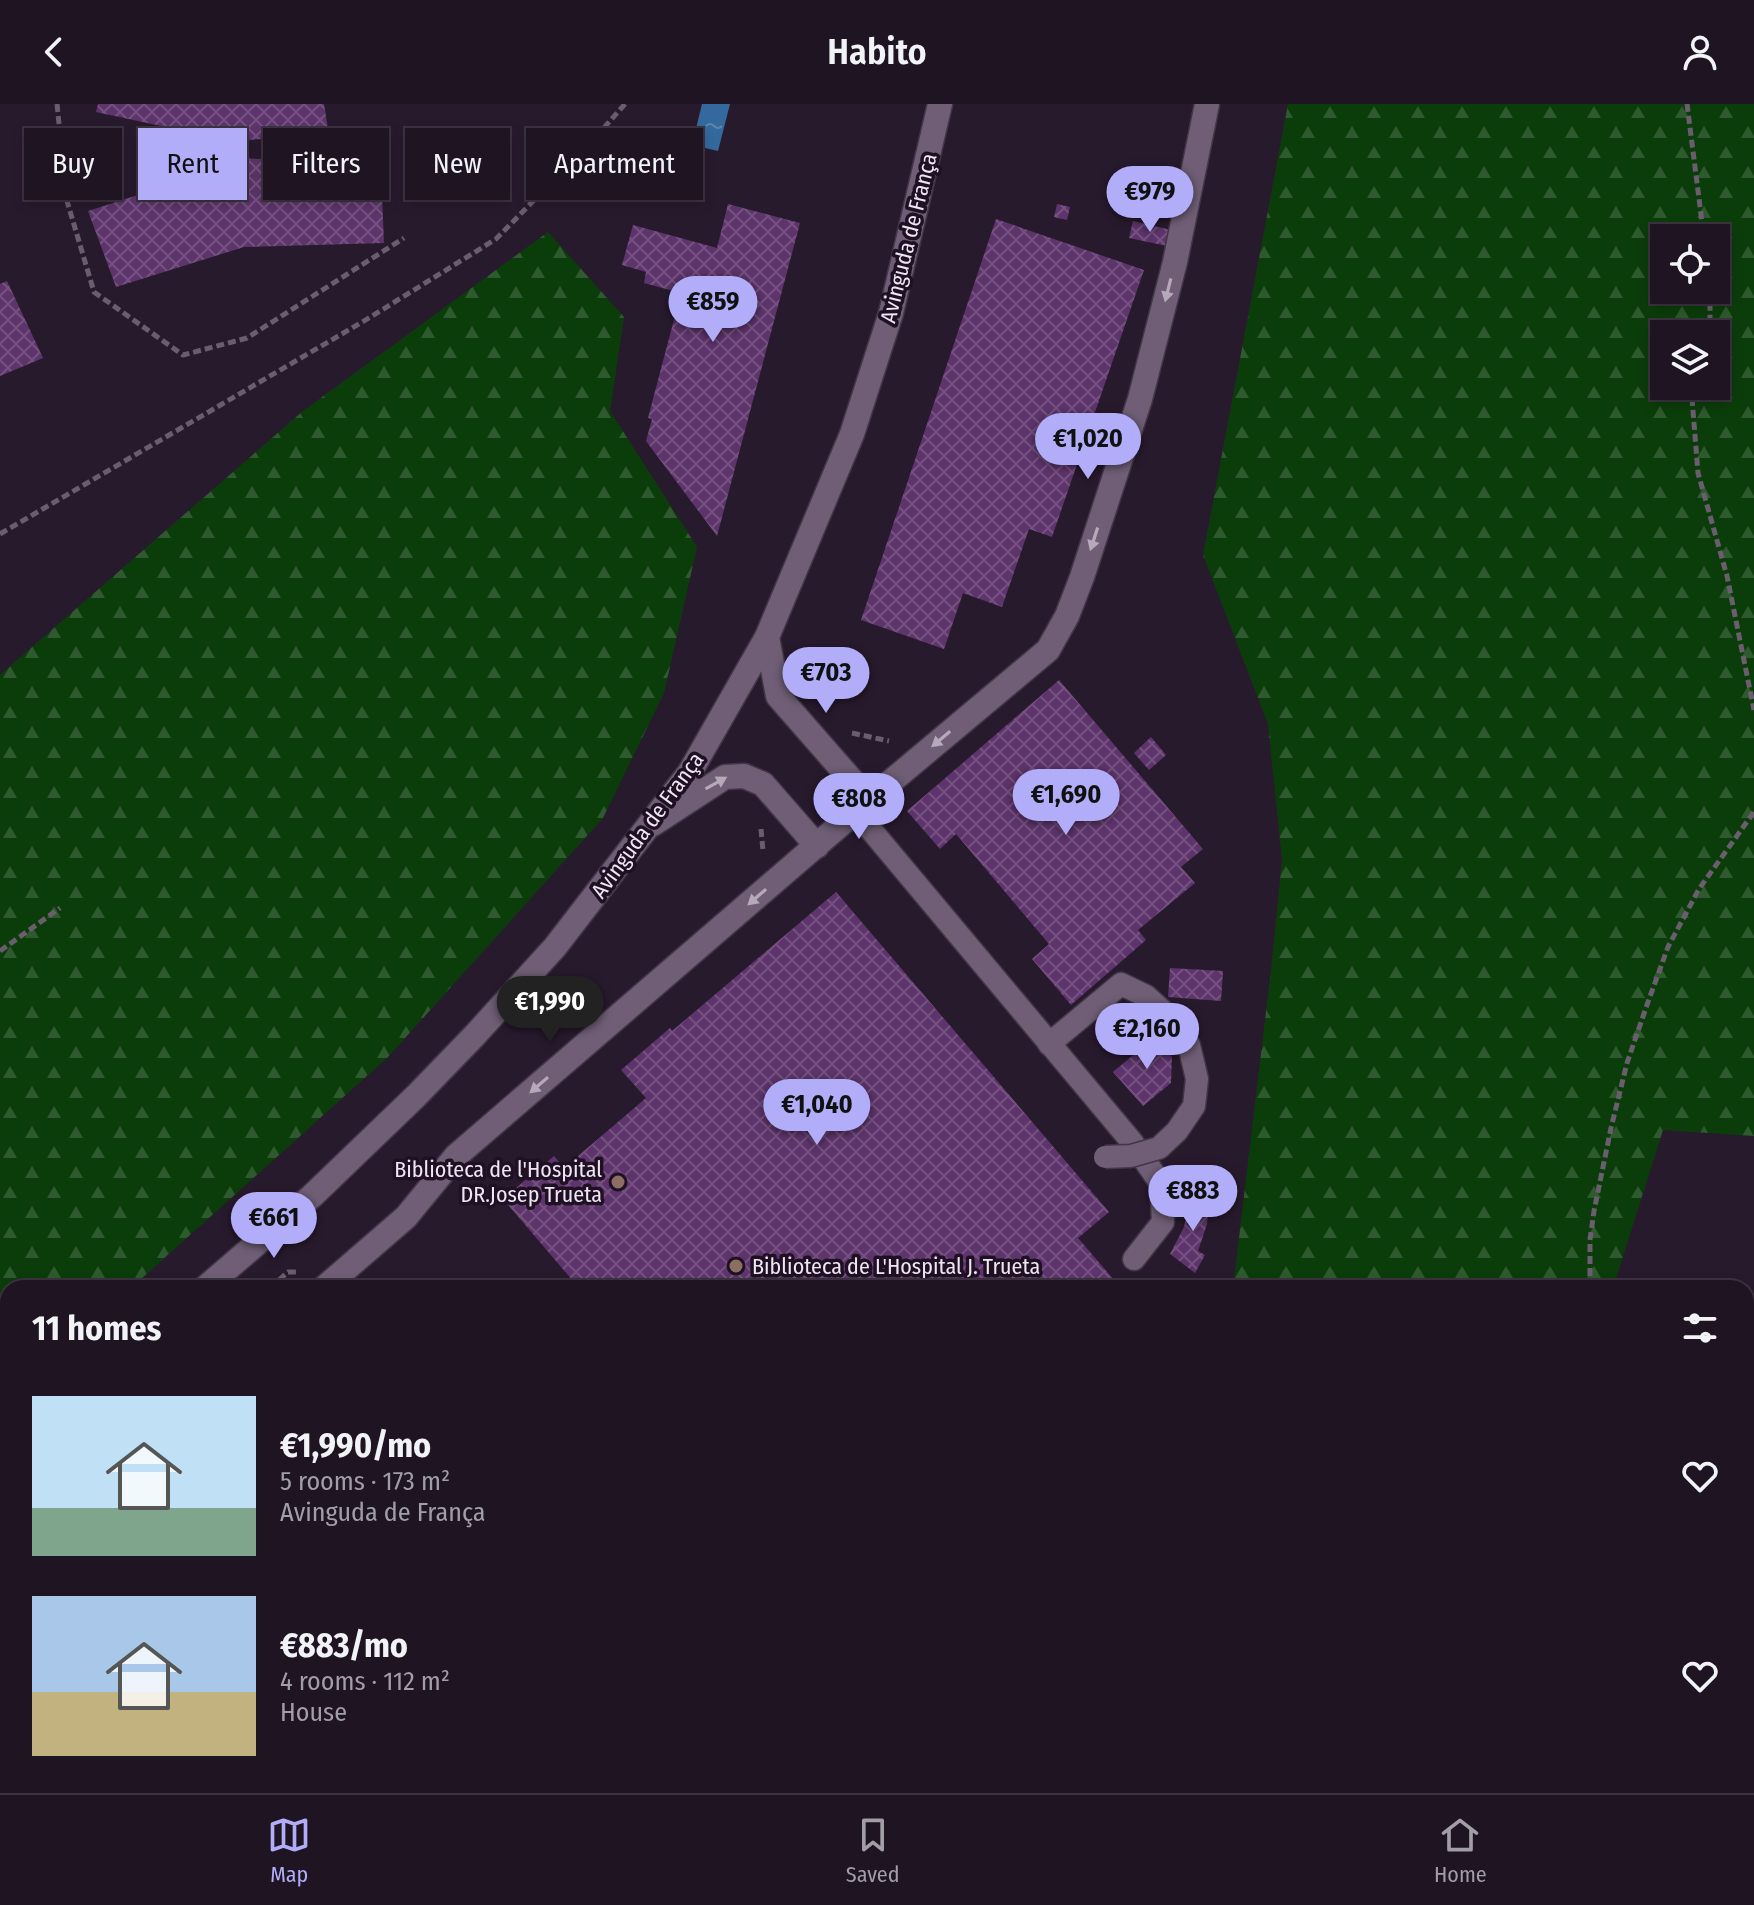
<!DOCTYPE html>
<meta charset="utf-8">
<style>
body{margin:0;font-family:"Fira Sans Condensed",sans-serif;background:#261d2a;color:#f1f3f6;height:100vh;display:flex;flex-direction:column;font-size:30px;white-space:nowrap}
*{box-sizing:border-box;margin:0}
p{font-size:26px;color:#a19ea5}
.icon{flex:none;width:44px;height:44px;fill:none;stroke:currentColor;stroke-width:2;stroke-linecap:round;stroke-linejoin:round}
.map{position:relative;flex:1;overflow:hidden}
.drawer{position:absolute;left:0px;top:1176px;width:1754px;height:514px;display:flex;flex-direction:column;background:#1e1422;border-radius:24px 24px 0 0;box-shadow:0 4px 12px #0003,0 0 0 2px #3c3340}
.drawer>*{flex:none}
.top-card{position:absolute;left:24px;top:24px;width:800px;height:72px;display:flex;gap:16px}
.tools{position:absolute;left:1650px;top:120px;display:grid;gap:16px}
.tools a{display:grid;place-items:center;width:80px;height:80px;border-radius:0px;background:#1e1422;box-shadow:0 4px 12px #0003,0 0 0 2px #3c3340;font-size:40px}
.price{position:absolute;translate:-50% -68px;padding:0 18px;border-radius:28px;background:#b2adf9;color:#111;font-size:26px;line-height:52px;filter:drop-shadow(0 2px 4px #0008)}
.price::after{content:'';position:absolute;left:50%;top:48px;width:24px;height:18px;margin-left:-12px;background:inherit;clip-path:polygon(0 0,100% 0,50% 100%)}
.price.on{background:#222;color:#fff}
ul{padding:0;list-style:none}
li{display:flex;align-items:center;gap:24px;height:200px;padding:0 32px}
li span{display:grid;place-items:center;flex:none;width:224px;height:160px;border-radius:0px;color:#555}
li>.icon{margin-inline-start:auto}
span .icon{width:96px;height:96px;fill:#fffc;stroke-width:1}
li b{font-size:34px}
h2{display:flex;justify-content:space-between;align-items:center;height:96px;padding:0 32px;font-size:34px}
.pill{padding:0 28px;border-radius:0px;background:#1e1422;box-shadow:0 4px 12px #0003,0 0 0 2px #3c3340;font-size:28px;line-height:72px}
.pill.on{background:#b2adf9;color:#111}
header{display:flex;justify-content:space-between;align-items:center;height:104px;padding:0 32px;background:#1e1422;font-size:36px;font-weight:600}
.menu{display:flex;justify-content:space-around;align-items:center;height:112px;border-top:2px solid #3c3340;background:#1e1422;font-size:22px;color:#a19ea5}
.menu a{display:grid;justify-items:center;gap:4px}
.menu .on{color:#b2adf9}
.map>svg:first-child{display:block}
.forest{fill:url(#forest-firs);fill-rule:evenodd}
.water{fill:url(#water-ripples)}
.building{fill:url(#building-cross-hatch)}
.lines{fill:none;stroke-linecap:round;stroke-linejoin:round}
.lane-casing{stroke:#423646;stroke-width:25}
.street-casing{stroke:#423646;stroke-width:27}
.secondary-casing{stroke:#423646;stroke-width:27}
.path{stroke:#6a5d6e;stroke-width:5;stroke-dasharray:8 4;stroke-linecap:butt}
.lane{stroke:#6f5e75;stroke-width:22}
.street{stroke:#6f5e75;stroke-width:24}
.secondary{stroke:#6f5e75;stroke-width:24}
.lane-bridge-casing{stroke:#423646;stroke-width:25;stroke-linecap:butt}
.lane-bridge{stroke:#6f5e75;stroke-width:22}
.oneway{fill:#b6a9ba}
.education-dot{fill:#8d6e63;stroke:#1f1123;stroke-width:3}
.labels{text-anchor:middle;stroke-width:7;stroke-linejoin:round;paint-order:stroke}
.street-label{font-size:22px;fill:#f0e6f3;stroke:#1f1123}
.poi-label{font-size:22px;fill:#f0e6f3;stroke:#1f1123;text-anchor:end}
</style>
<header><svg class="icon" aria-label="back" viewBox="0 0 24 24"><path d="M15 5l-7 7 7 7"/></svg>Habito<svg class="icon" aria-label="person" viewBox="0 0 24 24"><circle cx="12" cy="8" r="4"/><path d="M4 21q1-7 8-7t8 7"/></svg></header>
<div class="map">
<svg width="1754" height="1689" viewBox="0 0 1754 1689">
<defs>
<pattern id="forest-firs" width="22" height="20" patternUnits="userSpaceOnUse" patternTransform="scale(2)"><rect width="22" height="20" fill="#0b3d0a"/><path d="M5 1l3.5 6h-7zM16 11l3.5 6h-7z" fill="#2f592e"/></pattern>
<pattern id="water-ripples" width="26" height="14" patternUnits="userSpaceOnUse" patternTransform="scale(2)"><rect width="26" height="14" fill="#33699c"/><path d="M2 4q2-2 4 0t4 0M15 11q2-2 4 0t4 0" fill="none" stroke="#5b86af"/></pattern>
<pattern id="building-cross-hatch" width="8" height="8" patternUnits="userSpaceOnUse" patternTransform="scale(2)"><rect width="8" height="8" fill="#5d346b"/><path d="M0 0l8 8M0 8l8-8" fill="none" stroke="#755181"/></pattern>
</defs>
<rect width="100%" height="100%" fill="#281a2d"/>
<g class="forest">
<path d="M1288 0H1754V1032L1663 1026 1613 1184H1233L1271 866 1282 756 1268 620 1203 451ZM1716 134V186H1664V134ZM1716 230V282H1664V230Z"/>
<polygon points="548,128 624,213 610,307 697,443 664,589 603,714 388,953 131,1184 8,1184 8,1291 0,1298 0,571 303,307"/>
<polygon points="1754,1226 1754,1512 1746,1529 1746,1235"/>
<polygon points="669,1682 857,1682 859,1689 661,1689"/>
<polygon points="1608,1682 1649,1682 1646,1689 1611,1689"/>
</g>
<g class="water">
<polygon points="702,0 730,0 718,47 692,41"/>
<polygon points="1754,1512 1754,1689 1646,1689 1649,1682 1746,1682 1746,1529"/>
<polygon points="1463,1682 1608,1682 1611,1689 1458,1689"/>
</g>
<g class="building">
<polygon points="98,0 324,0 329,31 229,37 232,54 372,58 371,90 382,92 384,139 244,143 116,183 88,107 194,73 194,29 96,8"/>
<polygon points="728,100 800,119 717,432 646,337 652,315 648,314 681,189 644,179 646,168 622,161 633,121 717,144"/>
<polygon points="1057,100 1070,103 1067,116 1054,113"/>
<polygon points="996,115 1144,166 1052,433 1029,425 1002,503 963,489 944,545 861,516"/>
<polygon points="1133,117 1171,126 1167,142 1129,134"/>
<polygon points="7,177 43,254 0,272 0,180"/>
<polygon points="1059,576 1203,745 1181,763 1195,779 1138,826 1146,836 1071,901 1032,855 1049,840 956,730 940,745 907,707"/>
<polygon points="1151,633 1166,651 1149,666 1134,649"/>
<polygon points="836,788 1109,1108 1078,1134 1121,1184 579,1184 503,1095 554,1052 564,1064 646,994 621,966 670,924 672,927"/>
<polygon points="1170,864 1223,867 1221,897 1168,893"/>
<polygon points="1156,932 1172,953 1171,979 1143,1002 1113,968"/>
<polygon points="1210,1091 1207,1120 1198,1147 1205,1151 1195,1169 1170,1150 1184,1123 1188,1104 1188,1093"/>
<polygon points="2,1504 8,1512 8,1585 0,1575 0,1506"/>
<polygon points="20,1682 143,1682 135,1689 12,1689"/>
<polygon points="286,1682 524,1682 527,1685 523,1689 292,1689"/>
</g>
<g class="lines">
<g class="lane-casing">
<g id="lane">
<polyline points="856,708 1132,1038 1161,1080 1163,1118 1134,1155"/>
<polyline points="1049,940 1121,880 1146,892 1168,912"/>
<polyline points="607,1689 615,1682"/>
</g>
</g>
<g class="street-casing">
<g id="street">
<polyline points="767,533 778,592 869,696"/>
<polyline points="653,720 725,673 744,672 763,680 817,742"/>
<polyline points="324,1184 406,1113 456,1052 869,696 1048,546 1067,512 1082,473 1140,295 1175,158 1207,0"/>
<polyline points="0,1438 8,1448"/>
<polyline points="205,1682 211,1689"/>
<polyline points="557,1682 562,1689"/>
</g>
</g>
<g class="secondary-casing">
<g id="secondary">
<polyline points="205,1184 312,1092 416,992 475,931 555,843 690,668 767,533 852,330 891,209 940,0"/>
<polyline points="0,1361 8,1353"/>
</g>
</g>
<g class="path">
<polyline points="57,0 67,97 94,188 183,251 247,234 404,134"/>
<polyline points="1687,0 1704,134"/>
<polyline points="1705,230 1710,214 1710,186"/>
<polyline points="1691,282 1698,369 1727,472 1754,606"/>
<polyline points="0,430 364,217 496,135 595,34 625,0"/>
<polyline points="852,629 889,637"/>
<polyline points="761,725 763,747"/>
<polyline points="0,847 60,804"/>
<polyline points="270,1184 288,1168 299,1168"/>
<polyline points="1590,1184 1590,1136 1594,1107 1611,1024 1627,959 1648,898 1668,843 1699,785 1754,708"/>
<polyline points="0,1321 8,1314"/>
<polyline points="0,1494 8,1487"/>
<polyline points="1328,1689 1336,1682"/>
</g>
<use href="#lane" class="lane"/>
<use href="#street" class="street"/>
<use href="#secondary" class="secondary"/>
<g class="lane-bridge-casing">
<polyline id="lane-bridge" points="1105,1053 1131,1052 1159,1044 1177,1027 1194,1002 1197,975 1189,941 1168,912"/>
</g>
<use href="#lane-bridge" class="lane-bridge"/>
</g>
<defs><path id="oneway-solid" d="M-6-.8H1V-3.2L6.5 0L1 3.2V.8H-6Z" transform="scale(2)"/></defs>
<g class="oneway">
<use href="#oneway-solid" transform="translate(1168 186) rotate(104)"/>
<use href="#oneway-solid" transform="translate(1094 435) rotate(108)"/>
<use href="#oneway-solid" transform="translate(941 635) rotate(140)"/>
<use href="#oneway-solid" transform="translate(716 679) rotate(-29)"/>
<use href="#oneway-solid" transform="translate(757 793) rotate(139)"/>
<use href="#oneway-solid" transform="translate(539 981) rotate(139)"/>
</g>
<g class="education-dot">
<circle cx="618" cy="1078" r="8"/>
<circle cx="736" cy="1162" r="8"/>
</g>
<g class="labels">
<g class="street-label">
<text transform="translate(908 134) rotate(-76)" y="8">Avinguda de França</text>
<text transform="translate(647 721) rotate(-54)" y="8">Avinguda de França</text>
</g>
<g class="poi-label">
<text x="602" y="1073">Biblioteca de l'Hospital<tspan x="602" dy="25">DR.Josep Trueta</tspan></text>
<text x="752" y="1170" text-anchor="start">Biblioteca de L'Hospital J. Trueta</text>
</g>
</g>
</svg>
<div class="tools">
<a><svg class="icon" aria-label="locate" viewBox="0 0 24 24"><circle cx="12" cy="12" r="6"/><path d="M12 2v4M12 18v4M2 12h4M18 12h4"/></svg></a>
<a><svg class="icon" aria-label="layers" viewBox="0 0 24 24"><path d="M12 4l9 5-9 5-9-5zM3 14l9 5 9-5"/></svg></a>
</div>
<b class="price" style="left:1150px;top:130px">€979</b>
<b class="price" style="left:713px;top:240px">€859</b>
<b class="price" style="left:1088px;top:377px">€1,020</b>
<b class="price" style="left:826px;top:611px">€703</b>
<b class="price" style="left:1066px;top:733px">€1,690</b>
<b class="price" style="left:859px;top:737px">€808</b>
<b class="price on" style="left:550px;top:940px">€1,990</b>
<b class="price" style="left:1147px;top:967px">€2,160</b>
<b class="price" style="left:817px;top:1043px">€1,040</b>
<b class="price" style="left:1193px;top:1129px">€883</b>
<b class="price" style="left:274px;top:1156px">€661</b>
<div class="top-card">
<a class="pill">Buy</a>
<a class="pill on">Rent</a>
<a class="pill">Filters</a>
<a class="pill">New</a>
<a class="pill">Apartment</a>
</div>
<section class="drawer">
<h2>11 homes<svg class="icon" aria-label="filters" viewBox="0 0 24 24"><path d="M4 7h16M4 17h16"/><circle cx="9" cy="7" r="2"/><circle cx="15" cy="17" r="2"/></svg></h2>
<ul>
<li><span style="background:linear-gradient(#bfe0f5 70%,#7fa58c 0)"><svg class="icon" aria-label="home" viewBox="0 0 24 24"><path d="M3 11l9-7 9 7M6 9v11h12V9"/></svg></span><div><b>€1,990/mo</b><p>5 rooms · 173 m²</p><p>Avinguda de França</p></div><svg class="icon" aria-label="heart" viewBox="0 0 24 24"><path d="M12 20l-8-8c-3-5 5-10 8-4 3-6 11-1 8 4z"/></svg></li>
<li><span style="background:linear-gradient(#a9c7e8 60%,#c2b280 0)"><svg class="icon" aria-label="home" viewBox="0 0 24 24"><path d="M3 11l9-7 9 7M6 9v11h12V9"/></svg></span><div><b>€883/mo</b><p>4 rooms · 112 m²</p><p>House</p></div><svg class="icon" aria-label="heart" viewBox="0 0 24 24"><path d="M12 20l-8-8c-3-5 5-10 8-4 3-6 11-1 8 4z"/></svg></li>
</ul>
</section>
</div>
<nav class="menu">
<a class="on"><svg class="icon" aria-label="map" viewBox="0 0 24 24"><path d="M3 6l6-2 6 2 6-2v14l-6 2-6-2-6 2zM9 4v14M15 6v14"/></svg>Map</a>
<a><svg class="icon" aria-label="saved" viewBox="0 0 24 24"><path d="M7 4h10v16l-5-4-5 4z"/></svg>Saved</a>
<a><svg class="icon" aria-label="home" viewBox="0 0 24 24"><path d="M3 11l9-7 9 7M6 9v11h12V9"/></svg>Home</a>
</nav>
